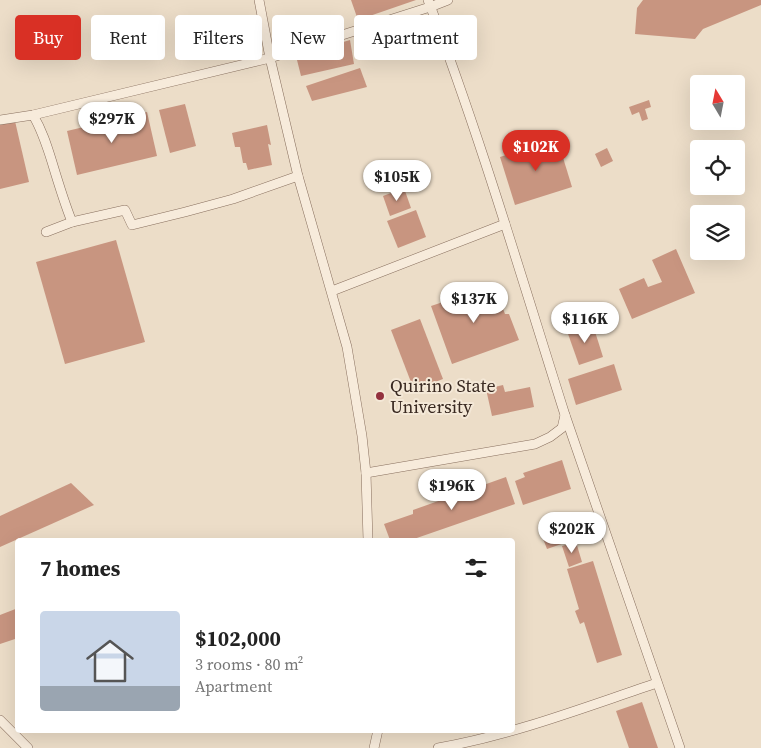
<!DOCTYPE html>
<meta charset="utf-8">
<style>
body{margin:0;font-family:"Source Serif 4",serif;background:#f2f2f2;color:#222;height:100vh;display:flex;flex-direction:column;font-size:19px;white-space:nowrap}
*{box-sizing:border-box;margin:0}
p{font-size:16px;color:#767676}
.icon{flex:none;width:28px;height:28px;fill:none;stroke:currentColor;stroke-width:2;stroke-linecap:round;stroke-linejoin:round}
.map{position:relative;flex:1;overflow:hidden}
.drawer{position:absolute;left:15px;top:538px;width:500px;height:195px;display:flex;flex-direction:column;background:#fff;border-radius:5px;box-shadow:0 5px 20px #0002}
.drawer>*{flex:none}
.hud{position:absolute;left:15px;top:15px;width:500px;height:45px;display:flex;gap:10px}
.needle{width:32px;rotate:350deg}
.controls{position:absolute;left:690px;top:75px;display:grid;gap:10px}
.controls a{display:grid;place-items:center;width:55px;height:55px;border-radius:5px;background:#fff;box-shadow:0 5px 20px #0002;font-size:25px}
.price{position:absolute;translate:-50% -42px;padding:0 11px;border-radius:18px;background:#fff;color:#222;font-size:16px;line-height:32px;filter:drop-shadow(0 1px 2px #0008)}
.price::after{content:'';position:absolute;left:50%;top:30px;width:15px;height:11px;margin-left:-8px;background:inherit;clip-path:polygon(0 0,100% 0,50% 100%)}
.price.active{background:#d93025;color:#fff}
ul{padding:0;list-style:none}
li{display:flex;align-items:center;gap:15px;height:125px;padding:0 25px}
li span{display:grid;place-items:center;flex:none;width:140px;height:100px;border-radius:5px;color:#555}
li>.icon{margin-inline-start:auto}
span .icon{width:60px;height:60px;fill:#fffc;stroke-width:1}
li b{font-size:21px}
h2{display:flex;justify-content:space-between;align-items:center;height:60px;padding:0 25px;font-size:21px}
.chip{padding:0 18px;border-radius:5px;background:#fff;box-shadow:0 5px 20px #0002;font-size:18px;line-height:45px}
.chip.active{background:#d93025;color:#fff}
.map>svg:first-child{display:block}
.building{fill:#c89580}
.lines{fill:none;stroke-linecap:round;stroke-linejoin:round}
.lane-casing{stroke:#886f5e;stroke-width:10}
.lane{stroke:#f7ebdb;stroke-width:9}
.poi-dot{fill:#93313e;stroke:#f4e8d7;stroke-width:2}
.labels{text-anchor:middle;stroke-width:4;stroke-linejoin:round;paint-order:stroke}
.poi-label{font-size:18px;fill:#392921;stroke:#f4e8d7;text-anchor:start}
</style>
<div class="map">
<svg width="761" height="748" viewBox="0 0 761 748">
<rect width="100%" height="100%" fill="#ecddc8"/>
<g class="building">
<polygon points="351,0 416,0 358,20"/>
<polygon points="643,0 761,0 761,5 703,29 695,39 635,34 637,8"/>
<polygon points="350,40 354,64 301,76 296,56"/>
<polygon points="360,68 367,87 312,101 306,86"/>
<polygon points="649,100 651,107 645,109 648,119 642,121 639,112 632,115 629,107"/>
<polygon points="112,102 115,114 95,120 92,107"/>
<polygon points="185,104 196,146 170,153 159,110"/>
<polygon points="147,112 157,156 77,175 67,131"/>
<polygon points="15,121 29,182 0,189 0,124"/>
<polygon points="267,125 271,145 268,144 272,165 248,170 246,163 243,163 240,147 235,147 232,133"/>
<polygon points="557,138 572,187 515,205 500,157"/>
<polygon points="607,148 613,161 601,167 595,154"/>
<polygon points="404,188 411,208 390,216 383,196"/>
<polygon points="416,210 426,237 398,248 387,221"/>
<polygon points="116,240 145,342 65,364 36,262"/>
<polygon points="676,249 695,293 632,319 619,289 644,278 648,287 662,282 652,260"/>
<polygon points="494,285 505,314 509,314 519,340 452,364 431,306"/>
<polygon points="420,319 443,379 414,390 391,330"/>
<polygon points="592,322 603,357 579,365 567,331"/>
<polygon points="614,364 622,390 576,405 568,379"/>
<polygon points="503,385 505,392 530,387 534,407 492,416 486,389"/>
<polygon points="562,460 571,489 523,505 515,481 525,477 523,473"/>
<polygon points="506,477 515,504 411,540 390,540 384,524 413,514 413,510"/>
<polygon points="71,483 94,505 0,547 0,516"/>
<polygon points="571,526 576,539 547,549 542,536"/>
<polygon points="576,542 582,562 569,567 562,546"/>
<polygon points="593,561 622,655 597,663 584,622 580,624 575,611 579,609 567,569"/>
<polygon points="18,608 18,638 0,644 0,615"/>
<polygon points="642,702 658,748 629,748 616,711"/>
</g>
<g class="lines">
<g class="lane-casing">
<g id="lane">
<polyline points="259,0 270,58 298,176 347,347 362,436 366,473 368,540"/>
<path d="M33 115C42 130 47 146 52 162 58 182 64 202 72 222"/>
<polyline points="0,120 33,115 270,58 430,7 448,0"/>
<polyline points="46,232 72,222 125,210 132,225 185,212 233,199 298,176"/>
<polyline points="332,291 505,224"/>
<polyline points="565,415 680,748"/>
<path d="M366 473 535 444 550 437 562 428 565 415C521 276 480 136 428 0"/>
<polyline points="0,720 28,748"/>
<polyline points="374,748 378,730"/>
<path d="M438 748C513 735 585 707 657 683"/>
</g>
</g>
<use href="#lane" class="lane"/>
</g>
<circle class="poi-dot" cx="380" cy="396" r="5"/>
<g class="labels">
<g class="poi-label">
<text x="390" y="392">Quirino State<tspan x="390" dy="21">University</tspan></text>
</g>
</g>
</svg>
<div class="controls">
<a><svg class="needle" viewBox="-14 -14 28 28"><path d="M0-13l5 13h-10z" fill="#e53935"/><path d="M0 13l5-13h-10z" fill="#767676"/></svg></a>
<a><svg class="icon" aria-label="locate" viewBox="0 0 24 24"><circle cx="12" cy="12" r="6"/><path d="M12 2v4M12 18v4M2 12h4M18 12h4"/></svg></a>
<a><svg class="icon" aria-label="layers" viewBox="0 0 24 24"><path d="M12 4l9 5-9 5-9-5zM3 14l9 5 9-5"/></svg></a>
</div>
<b class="price" style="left:112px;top:144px">$297K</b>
<b class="price active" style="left:536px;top:172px">$102K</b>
<b class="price" style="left:397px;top:202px">$105K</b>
<b class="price" style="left:474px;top:324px">$137K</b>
<b class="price" style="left:585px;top:344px">$116K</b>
<b class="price" style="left:452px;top:511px">$196K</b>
<b class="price" style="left:572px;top:554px">$202K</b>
<div class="hud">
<a class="chip active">Buy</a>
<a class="chip">Rent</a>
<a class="chip">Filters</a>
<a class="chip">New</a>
<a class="chip">Apartment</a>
</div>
<section class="drawer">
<h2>7 homes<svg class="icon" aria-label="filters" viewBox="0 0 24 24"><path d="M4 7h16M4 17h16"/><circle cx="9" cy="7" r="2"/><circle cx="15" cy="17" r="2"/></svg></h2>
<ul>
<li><span style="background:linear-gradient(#c9d6e8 75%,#9aa5b1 0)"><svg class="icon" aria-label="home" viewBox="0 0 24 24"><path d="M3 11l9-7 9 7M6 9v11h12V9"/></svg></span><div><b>$102,000</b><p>3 rooms · 80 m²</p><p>Apartment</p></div></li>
</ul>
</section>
</div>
